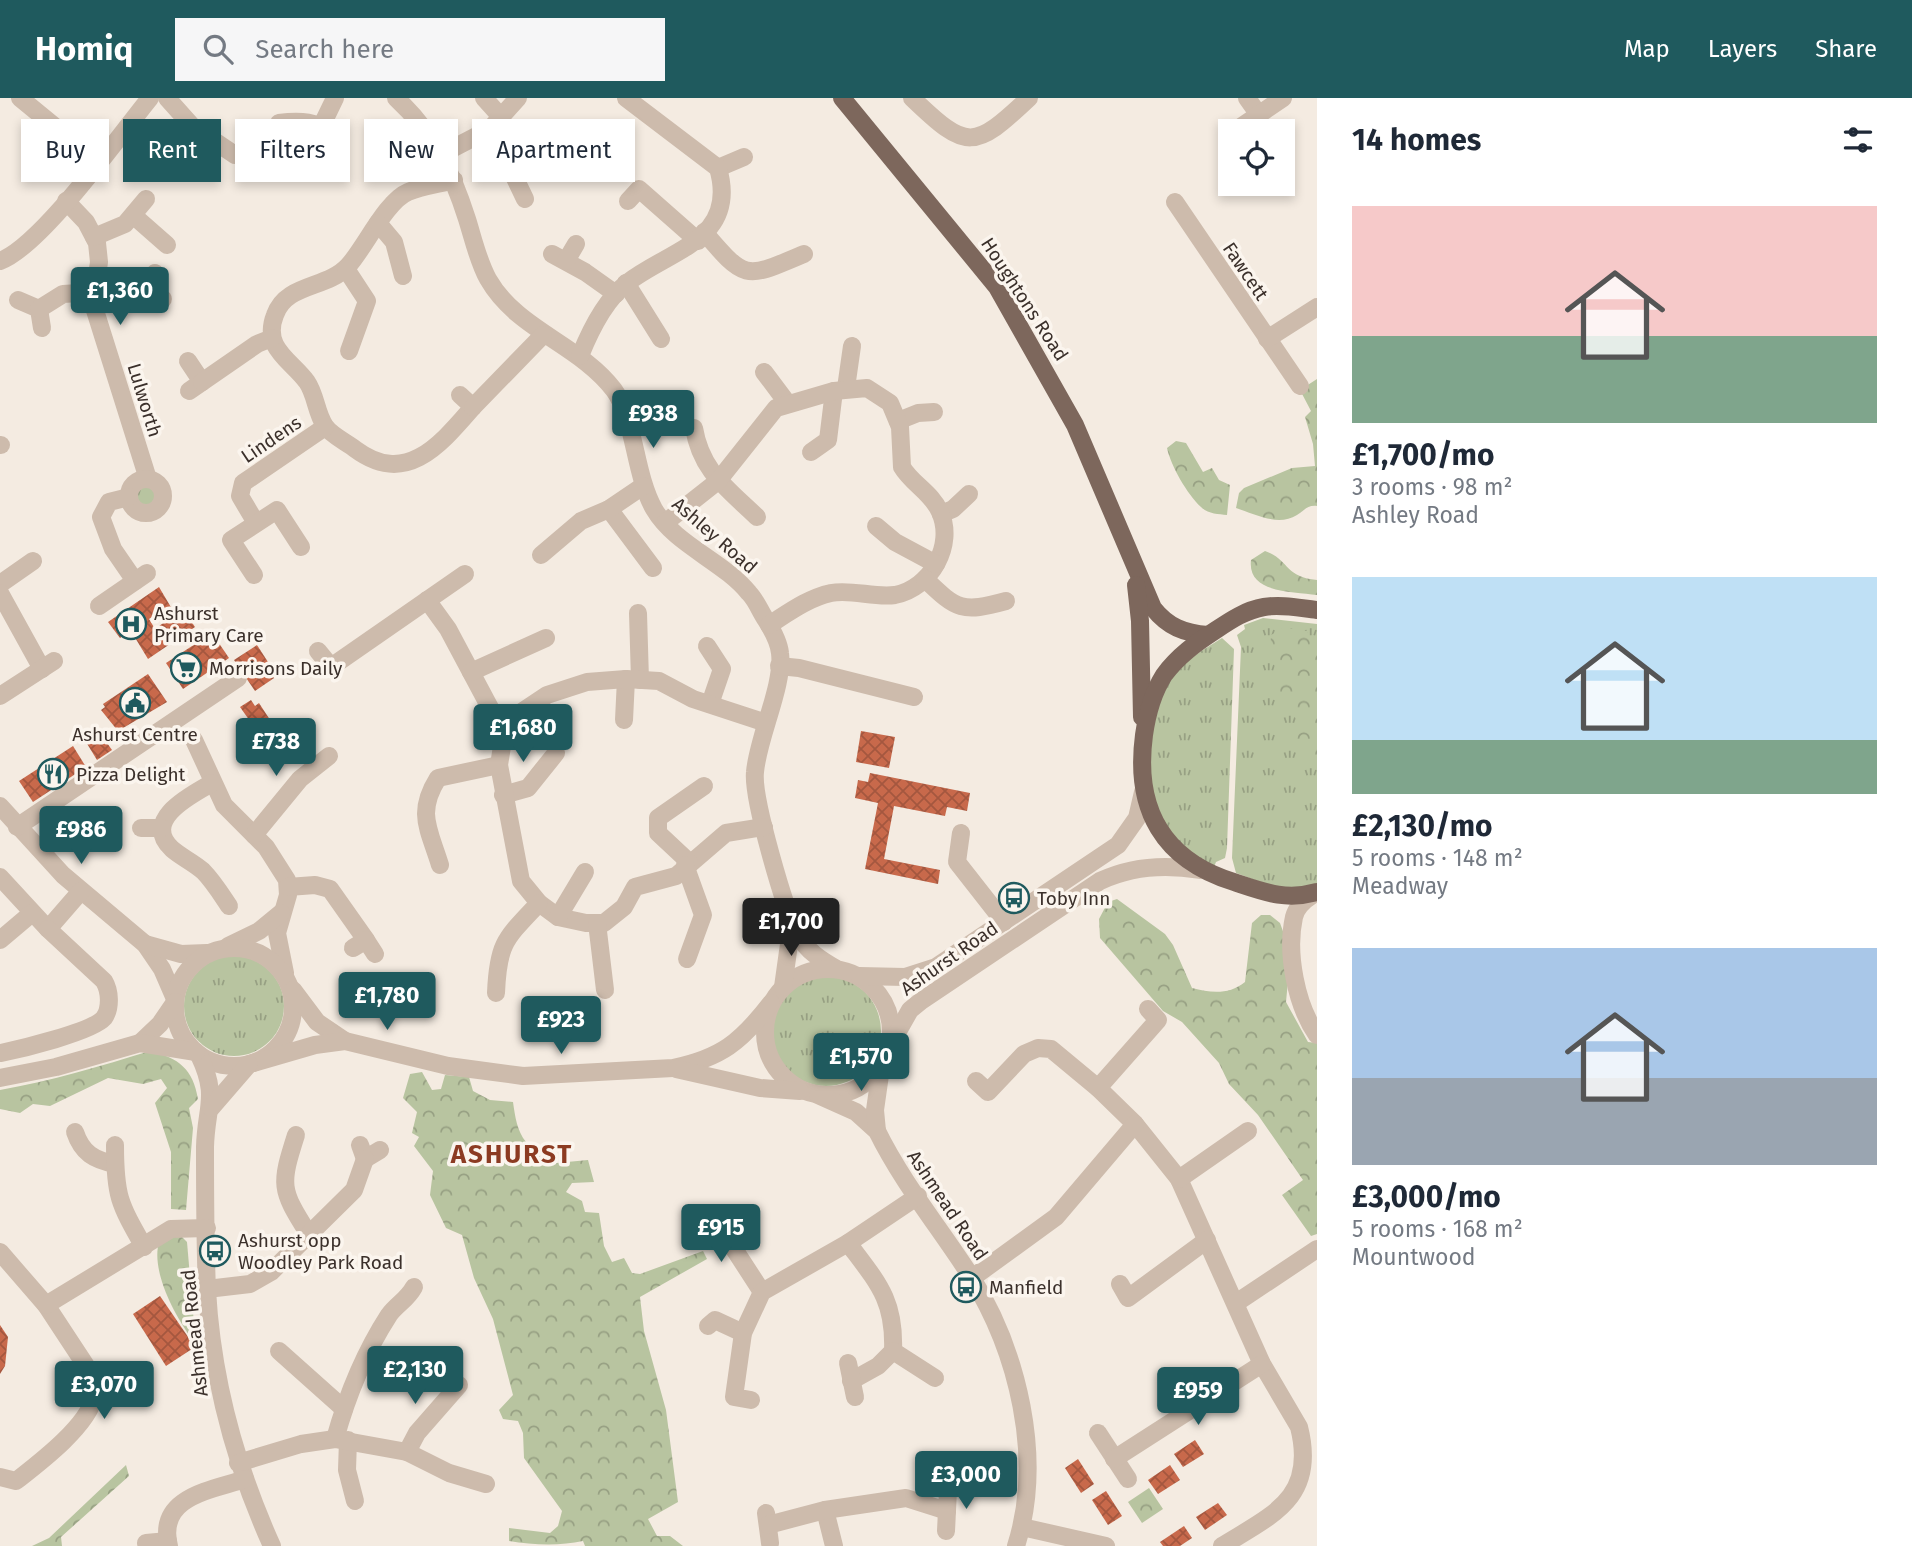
<!DOCTYPE html>
<meta charset="utf-8">
<style>
body{margin:0;font-family:"Fira Sans",sans-serif;background:#f6f6f7;color:#1f2937;height:100vh;display:flex;flex-direction:column;font-size:26px;white-space:nowrap}
*{box-sizing:border-box;margin:0}
p{font-size:23px;color:#747a83}
.icon{flex:none;width:38px;height:38px;fill:none;stroke:currentColor;stroke-width:2;stroke-linecap:round;stroke-linejoin:round}
.map{position:relative;flex:1;overflow:hidden}
.panel{display:flex;flex-direction:column;background:#fff;width:595px}
.panel>*{flex:none}
.hud{position:absolute;left:21px;top:21px;width:665px;height:63px;display:flex;gap:14px}
.buttons{position:absolute;left:1218px;top:21px;display:grid;gap:14px}
.buttons a{display:grid;place-items:center;width:77px;height:77px;border-radius:0px;background:#fff;box-shadow:0 4px 10px #0003;font-size:35px}
.price{position:absolute;translate:-50% -60px;padding:0 16px;border-radius:7px;background:#1f5a5e;color:#fff;font-size:23px;line-height:46px;filter:drop-shadow(0 2px 4px #0008)}
.price::after{content:'';position:absolute;left:50%;top:42px;width:21px;height:16px;margin-left:-10px;background:inherit;clip-path:polygon(0 0,100% 0,50% 100%)}
.price.on{background:#222;color:#fff}
ul{padding:0;list-style:none}
li{display:grid;align-content:center;gap:14px;height:371px;padding:0 35px}
li span{display:grid;place-items:center;height:217px;border-radius:0px;color:#555}
li>.icon{margin-inline-start:auto}
span .icon{width:126px;height:126px;fill:#fffc;stroke-width:1}
li b{font-size:30px}
h2{display:flex;justify-content:space-between;align-items:center;height:84px;padding:0 35px;font-size:30px}
.tag{padding:0 24px;border-radius:0px;background:#fff;box-shadow:0 4px 10px #0003;font-size:24px;line-height:63px}
.tag.on{background:#1f5a5e;color:#fff}
header{display:flex;align-items:center;gap:42px;box-sizing:border-box;height:98px;padding:0 35px;background:#1f5a5e;color:#fff}
header strong{font-size:33px}
nav{display:flex;gap:38px;margin-inline-start:auto;font-size:24px}
.search{width:490px;height:63px;background:#f6f6f7;display:flex;align-items:center;gap:18px;box-sizing:border-box;padding:0 24px;border-radius:0px;color:#747a83;font-size:26px}
main{display:flex;flex:1;min-height:0}
.map>svg:first-child{display:block}
.grass{fill:url(#grass-tufts)}
.forest{fill:url(#forest-crowns)}
.building{fill:url(#building-cross-hatch);fill-rule:evenodd}
.lines{fill:none;stroke-linecap:round;stroke-linejoin:round}
.minor{stroke:#cdbbac;stroke-width:18}
.major{stroke:#7d675c;stroke-width:18}
.labels{text-anchor:middle;stroke-width:7;stroke-linejoin:round;paint-order:stroke}
.street-label{font-size:19px;fill:#3b302b;stroke:#fbf5ee}
.poi-label{font-size:19px;fill:#3b302b;stroke:#fbf5ee;text-anchor:start}
.district-label{font-size:26px;font-weight:bold;letter-spacing:2px;fill:#8c3b22;stroke:#fbf5ee}
</style>
<header>
<strong>Homiq</strong>
<div class="search"><svg class="icon" aria-label="search" viewBox="0 0 24 24"><circle cx="10" cy="10" r="6"/><path d="M15 15l6 6"/></svg>Search here</div>
<nav><a>Map</a><a>Layers</a><a>Share</a></nav>
</header>
<main>
<div class="map">
<svg width="1317" height="1448" viewBox="0 0 1317 1448">
<defs>
<pattern id="grass-tufts" width="24" height="20" patternUnits="userSpaceOnUse" patternTransform="scale(1.75)"><rect width="24" height="20" fill="#b8c4a0"/><path d="M3 7l-1-3M5 7V3M7 7l1-3M15 17l-1-3M17 17v-4M19 17l1-3" fill="none" stroke="#97a083"/></pattern>
<pattern id="forest-crowns" width="20" height="18" patternUnits="userSpaceOnUse" patternTransform="scale(1.75)"><rect width="20" height="18" fill="#b8c4a0"/><path d="M2 6a3 3 0 1 1 6 0M12 15a3 3 0 1 1 6 0" fill="none" stroke="#97a083"/></pattern>
<pattern id="building-cross-hatch" width="8" height="8" patternUnits="userSpaceOnUse" patternTransform="scale(1.75)"><rect width="8" height="8" fill="#c8694b"/><path d="M0 0l8 8M0 8l8-8" fill="none" stroke="#a4573f"/></pattern>
</defs>
<rect width="100%" height="100%" fill="#f4ebe1"/>
<g class="grass">
<circle cx="146" cy="397" r="11"/>
<path d="M1263 520 1317 526V787C1289 796 1263 785 1236 775L1232 760 1241 549 1237 537 1245 531 1244 527Z"/>
<path d="M1222 540 1234 551 1227 750 1225 760 1216 764 1214 769C1192 756 1173 743 1160 719 1143 689 1148 618 1166 589 1178 566 1201 553 1222 540Z"/>
<circle cx="234" cy="908" r="50"/>
<circle cx="826" cy="933" r="55"/>
</g>
<g class="forest">
<path d="M1317 281V408C1307 407 1305 412 1297 417 1278 429 1255 416 1236 410L1239 395 1244 390 1292 370 1315 368 1313 346 1305 319 1311 313 1300 292Z"/>
<path d="M1176 343 1186 345 1203 374 1212 370 1219 382 1230 387 1227 417C1218 416 1208 416 1201 409 1187 396 1171 368 1167 350Z"/>
<path d="M1265 453C1289 461 1284 479 1317 482V497C1293 493 1247 496 1251 462Z"/>
<path d="M1285 529 1307 533 1317 555V664L1314 654 1301 650 1293 642 1297 624 1292 611 1280 604C1281 581 1269 559 1271 537Z"/>
<path d="M1117 801 1165 836 1173 847 1192 890C1211 895 1229 897 1245 884L1252 825 1261 817H1270L1280 825 1285 839 1289 872 1286 904 1308 944 1317 945V1136L1311 1138 1282 1097 1303 1082 1258 1017 1229 986 1219 965 1182 924 1163 913 1100 840 1099 821 1108 804Z"/>
<path d="M150 953C179 960 193 971 198 1001L189 1010 193 1030 186 1112 171 1111V1054L155 1005 167 990 161 981 143 986 108 980 50 1008 33 1006 20 1015 0 1011V992C51 983 101 968 150 953Z"/>
<path d="M422 974 432 992 441 991 445 977 469 979 473 993 490 1002 513 1004C515 1018 517 1033 526 1044 532 1053 540 1055 546 1066L588 1062 594 1084 572 1085 566 1094 582 1103 585 1114 599 1115 604 1148 612 1164 624 1160 632 1175 640 1176 703 1153 707 1161 640 1199 644 1233 666 1312 678 1404 648 1421 657 1438H670L683 1448H585L583 1443C560 1448 533 1447 509 1443V1430L550 1435 558 1428 562 1413 524 1360 523 1335 518 1323 503 1321 499 1312 513 1297 493 1221 474 1180 462 1137 446 1130 430 1097 433 1073 414 1048 419 1039 412 1035 417 1014 403 1000 410 976Z"/>
<path d="M174 1138 182 1139 187 1144 195 1237H189C173 1214 151 1172 159 1144Z"/>
<polygon points="126,1367 129,1378 61,1439 62,1448 32,1448 49,1440"/>
<polygon points="1149,1390 1163,1411 1142,1425 1128,1404"/>
</g>
<g class="building">
<path d="M159 489 175 516 183 511 195 529 148 561 131 533 120 540 108 524ZM159 514 166 523 155 531 149 521Z"/>
<polygon points="212,535 229,560 183,591 166,565"/>
<polygon points="257,547 277,578 255,593 234,562"/>
<polygon points="148,576 167,604 118,633 101,612 105,609 103,606"/>
<polygon points="251,602 255,608 259,605 274,628 251,638 246,630 252,626 240,609"/>
<polygon points="861,633 895,639 889,670 856,664"/>
<polygon points="100,635 112,652 97,662 86,644"/>
<polygon points="73,648 86,669 33,704 19,683"/>
<polygon points="870,675 970,695 967,713 947,709 945,718 894,708 884,761 940,772 938,786 865,771 878,705 855,700 858,682 868,684"/>
<polygon points="160,1198 195,1249 166,1268 133,1216"/>
<polygon points="0,1227 8,1239 5,1268 0,1276"/>
<polygon points="1195,1342 1204,1356 1183,1369 1174,1356"/>
<polygon points="1078,1361 1094,1386 1081,1395 1065,1370"/>
<polygon points="1170,1367 1180,1382 1158,1396 1148,1382"/>
<polygon points="1106,1393 1122,1418 1108,1427 1092,1402"/>
<polygon points="1218,1405 1227,1417 1205,1432 1196,1419"/>
<polygon points="1184,1428 1192,1440 1180,1448 1163,1448 1160,1444"/>
</g>
<g class="lines">
<g class="minor">
<polyline points="20,0 98,64"/>
<polyline points="167,0 192,28 235,57"/>
<path d="M396 0C433 34 452 74 467 121 473 140 478 163 488 181 517 232 579 246 614 292 635 321 634 375 654 411 675 447 723 463 749 495 756 502 760 513 766 522 771 530 779 545 780 555 784 587 758 639 755 674 752 700 785 812 798 837 807 853 821 862 837 871"/>
<polyline points="484,0 502,20"/>
<path d="M912 0C967 53 974 52 1029 0"/>
<polyline points="1247,0 1259,17"/>
<path d="M279 25C300 22 317 23 334 37"/>
<polyline points="322,27 335,0"/>
<polyline points="490,31 513,76"/>
<polyline points="1235,33 1283,0"/>
<polyline points="442,56 490,31 518,0"/>
<polyline points="718,70 744,59"/>
<path d="M454 82C439 86 422 88 408 94 386 103 364 151 348 168 327 191 286 185 275 217 262 250 291 262 307 284 316 297 316 315 325 328 331 337 346 344 355 351 406 389 440 347 473 309L460 297"/>
<polyline points="525,101 513,76 532,68"/>
<polyline points="66,103 86,124 97,145 99,164 93,206 148,381"/>
<polyline points="628,103 639,91 698,143"/>
<polyline points="1175,104 1300,288"/>
<polyline points="134,118 167,147"/>
<polyline points="378,125 394,144 403,178"/>
<path d="M704 134C746 183 745 181 804 156"/>
<polyline points="94,139 125,126 146,101"/>
<polyline points="552,156 585,174 616,196"/>
<path d="M0 163C41 148 119 38 150 0"/>
<polyline points="566,163 576,146"/>
<polyline points="346,171 367,203 349,253"/>
<polyline points="155,175 150,195 163,201"/>
<polyline points="97,182 150,195"/>
<polyline points="626,185 661,241"/>
<polyline points="18,202 39,211 42,230"/>
<polyline points="39,211 63,196 95,194"/>
<polyline points="1267,241 1317,209"/>
<path d="M580 258C590 233 605 202 627 185 669 152 739 142 718 70L626 0"/>
<polyline points="188,263 202,284 189,293"/>
<polyline points="764,274 788,306"/>
<polyline points="202,284 257,246 272,240"/>
<polyline points="846,290 852,248"/>
<polyline points="473,309 543,237"/>
<polyline points="898,323 918,315 934,314"/>
<path d="M694 330C701 373 727 390 757 419"/>
<polyline points="0,347 1,347"/>
<polyline points="811,354 828,342 834,293"/>
<circle cx="146" cy="398" r="17"/>
<polyline points="129,399 109,404 101,419 113,451 135,483"/>
<polyline points="609,411 653,470"/>
<polyline points="941,416 953,411 969,396"/>
<path d="M666 424 718 383 776 310 834 293 867 290 890 305 900 329 902 369C912 386 932 395 940 414 955 447 931 490 895 497 874 500 852 491 831 495 808 500 788 515 769 527"/>
<polyline points="256,425 240,398 243,385 325,329"/>
<polyline points="876,428 895,444 936,466"/>
<polyline points="541,457 581,423 609,411 643,388"/>
<polyline points="254,477 231,442 277,412 301,449"/>
<path d="M925 481C957 512 962 515 1006 503"/>
<polyline points="0,486 33,463"/>
<polyline points="0,495 42,571"/>
<polyline points="427,502 448,531 504,636"/>
<polyline points="99,508 147,475"/>
<polyline points="638,515 640,582"/>
<polyline points="707,548 722,571 710,606"/>
<polyline points="318,553 331,569 465,476"/>
<polyline points="779,568 799,570 914,599"/>
<polyline points="471,574 546,540"/>
<polyline points="0,598 54,563"/>
<polyline points="624,622 626,581"/>
<polyline points="194,642 224,707 266,749 287,782 288,797 277,835 285,875"/>
<path d="M212 685C191 697 141 722 172 751 181 759 193 764 203 773 213 783 221 796 229 808"/>
<polyline points="503,697 528,690 556,655"/>
<polyline points="0,708 63,777 145,846 162,871 175,901"/>
<polyline points="17,729 238,580"/>
<polyline points="764,729 726,735 676,778 635,789 624,809 604,825 586,825 558,819 539,805 521,783 499,667 504,636 520,615 547,597 587,584 626,581 659,583 693,601 766,625"/>
<polyline points="141,730 162,730"/>
<polyline points="961,735 957,764 1004,824"/>
<polyline points="254,737 300,681 329,658"/>
<polyline points="689,764 658,735 658,720 704,688"/>
<path d="M440 767C429 731 416 715 438 680L499 667"/>
<polyline points="685,767 703,817 687,861"/>
<polyline points="0,779 48,831 81,793"/>
<polyline points="288,789 315,787 330,791 366,842"/>
<path d="M1316 795C1307 800 1297 807 1294 819 1286 855 1296 907 1317 937"/>
<polyline points="558,819 585,774"/>
<polyline points="597,825 605,892"/>
<polyline points="0,842 32,815"/>
<polyline points="145,846 181,856 207,855"/>
<polyline points="228,848 259,833 281,815"/>
<circle cx="234" cy="909" r="59"/>
<polyline points="353,850 366,842 375,856"/>
<circle cx="828" cy="934" r="63"/>
<polyline points="859,878 905,879 936,869 1118,747 1137,720 1143,694"/>
<polyline points="783,889 790,839 789,823"/>
<polyline points="293,892 317,924 345,943"/>
<path d="M496 895C498 845 505 841 539 805"/>
<path d="M893 942 910 912 921 903 1100 783C1132 768 1165 766 1200 772"/>
<polyline points="140,945 160,926 175,904"/>
<path d="M1 955C20 951 92 934 104 920 111 910 110 893 104 883L48 831"/>
<path d="M199 957C219 999 206 1008 205 1049 205 1096 205 1145 207 1192 212 1282 235 1366 272 1448"/>
<path d="M253 965 315 947 345 943 448 968 523 978 673 970C721 960 741 944 771 905"/>
<polyline points="676,971 760,990 800,993"/>
<polyline points="0,980 56,969 140,945 196,954"/>
<path d="M976 983 988 994 1024 956 1038 950 1051 951 1098 990 1135 1026 1179 1081 1262 1266 1299 1329C1317 1400 1272 1417 1222 1448"/>
<polyline points="1098,990 1158,922 1148,911"/>
<path d="M818 997 856 1014 877 1033C902 1084 939 1129 970 1177 1018 1253 1044 1360 1016 1448"/>
<polyline points="211,1010 249,966"/>
<polyline points="877,1033 875,1012 881,970"/>
<path d="M75 1034C82 1055 94 1062 115 1066"/>
<path d="M296 1037C280 1087 280 1091 308 1135"/>
<path d="M115 1047C115 1098 119 1105 144 1149"/>
<polyline points="360,1047 365,1061 380,1052"/>
<polyline points="1179,1081 1248,1033"/>
<polyline points="712,1117 762,1194"/>
<path d="M848 1145C878 1185 895 1202 893 1253L878 1268 851 1283"/>
<path d="M0 1154 46 1207 92 1277C93 1284 95 1292 94 1299 88 1328 39 1365 16 1383L0 1379"/>
<polyline points="972,1180 1056,1119 1135,1026"/>
<polyline points="1120,1186 1128,1200 1207,1142"/>
<polyline points="207,1191 250,1186 271,1174 354,1092 365,1061"/>
<polyline points="1236,1205 1317,1151"/>
<polyline points="46,1207 171,1131 207,1130"/>
<polyline points="708,1228 715,1222 743,1235"/>
<polyline points="279,1253 344,1311"/>
<polyline points="893,1253 935,1280"/>
<polyline points="848,1265 855,1299"/>
<polyline points="751,1302 734,1299 743,1235 762,1194 848,1145 918,1098"/>
<polyline points="1098,1335 1128,1381"/>
<path d="M335 1341C347 1298 365 1254 389 1217 397 1206 407 1202 414 1189"/>
<polyline points="348,1342 347,1372 355,1403"/>
<polyline points="407,1354 417,1335 459,1287"/>
<polyline points="1114,1361 1262,1266"/>
<polyline points="238,1365 301,1346 335,1341 407,1354 449,1375 486,1386"/>
<polyline points="825,1412 834,1448"/>
<polyline points="766,1415 770,1445"/>
<polyline points="768,1427 825,1412 906,1400 947,1413"/>
<polyline points="1022,1429 1106,1448"/>
<polyline points="946,1433 948,1392"/>
<polyline points="146,1445 168,1443"/>
<path d="M169 1448C156 1398 213 1392 245 1381"/>
</g>
<g class="major">
<path d="M842 0 997 189 1075 327 1153 510C1168 529 1184 535 1208 537"/>
<polyline points="1136,487 1140,523 1142,619"/>
<path d="M1317 512C1299 510 1282 506 1264 509 1246 512 1231 522 1216 532 1196 545 1178 558 1164 577 1152 596 1147 616 1144 637 1134 712 1163 762 1234 784 1264 794 1286 803 1317 794"/>
</g>
</g>
<defs>
<g id="hospital-ring" transform="scale(1.575)"><circle r="9.5" fill="#fbf5ee" stroke="#1f5a5e" stroke-width="1.5"/><path d="M-5-5h3v3.5h4V-5h3V5h-3V1.5h-4V5h-3Z" fill="#1f5a5e"/></g>
<g id="supermarket-ring" transform="scale(1.575)"><circle r="9.5" fill="#fbf5ee" stroke="#1f5a5e" stroke-width="1.5"/><path d="M-6-5.5h2.5l.6 2H6L4.5 2H-2.5L-4.4-4H-6ZM-1.5 3.2a1.3 1.3 0 1 0 .1 0ZM3 3.2a1.3 1.3 0 1 0 .1 0Z" fill="#1f5a5e"/></g>
<g id="civic-ring" transform="scale(1.575)"><circle r="9.5" fill="#fbf5ee" stroke="#1f5a5e" stroke-width="1.5"/><path d="M-.6-6.5H3V-4.5H.6V-3L4-1V1h2V6H-6V1h2V-1L-.6-3ZM-1.2 2.5V6h2.4V2.5Z" fill="#1f5a5e"/></g>
<g id="restaurant-ring" transform="scale(1.575)"><circle r="9.5" fill="#fbf5ee" stroke="#1f5a5e" stroke-width="1.5"/><path d="M-5-6h1v4h1v-4h1v4h1v-4h1v5L-1.5 .5V6h-2V.5L-5-1ZM5-6V6H3V1.5H1.5Q1.5-4 5-6Z" fill="#1f5a5e"/></g>
<g id="bus-ring" transform="scale(1.575)"><circle r="9.5" fill="#fbf5ee" stroke="#1f5a5e" stroke-width="1.5"/><path d="M-5-6H5V4H4V6H2V4H-2V6H-4V4H-5ZM-3.5-4V0h7V-4ZM-3.5 1.2v1.5H-2V1.2ZM2 1.2v1.5H3.5V1.2Z" fill="#1f5a5e"/></g>
</defs>
<g fill-rule="evenodd">
<use href="#hospital-ring" x="131" y="526"/>
<use href="#supermarket-ring" x="186" y="570"/>
<use href="#civic-ring" x="135" y="605"/>
<use href="#restaurant-ring" x="53" y="676"/>
<use href="#bus-ring" x="1014" y="800"/>
<use href="#bus-ring" x="215" y="1153"/>
<use href="#bus-ring" x="966" y="1189"/>
</g>
<g class="labels">
<g class="street-label">
<text transform="translate(1246 173) rotate(56)" y="7">Fawcett</text>
<text transform="translate(1025 201) rotate(57)" y="7">Houghtons Road</text>
<text transform="translate(145 302) rotate(73)" y="7">Lulworth</text>
<text transform="translate(271 341) rotate(-34)" y="7">Lindens</text>
<text transform="translate(715 437) rotate(41)" y="7">Ashley Road</text>
<text transform="translate(949 860) rotate(-35)" y="7">Ashurst Road</text>
<text transform="translate(948 1107) rotate(56)" y="7">Ashmead Road</text>
<text transform="translate(194 1235) rotate(-96)" y="7">Ashmead Road</text>
</g>
<g class="poi-label">
<text x="154" y="522">Ashurst<tspan x="154" dy="22">Primary Care</tspan></text>
<text x="209" y="577">Morrisons Daily</text>
<text x="135" y="643" text-anchor="middle">Ashurst Centre</text>
<text x="76" y="683">Pizza Delight</text>
<text x="1037" y="807">Toby Inn</text>
<text x="238" y="1149">Ashurst opp<tspan x="238" dy="22">Woodley Park Road</tspan></text>
<text x="989" y="1196">Manfield</text>
</g>
<g class="district-label">
<text x="512" y="1065">ASHURST</text>
</g>
</g>
</svg>
<div class="buttons">
<a><svg class="icon" aria-label="locate" viewBox="0 0 24 24"><circle cx="12" cy="12" r="6"/><path d="M12 2v4M12 18v4M2 12h4M18 12h4"/></svg></a>
</div>
<b class="price" style="left:120px;top:229px">£1,360</b>
<b class="price" style="left:653px;top:352px">£938</b>
<b class="price" style="left:523px;top:666px">£1,680</b>
<b class="price" style="left:276px;top:680px">£738</b>
<b class="price" style="left:81px;top:768px">£986</b>
<b class="price on" style="left:791px;top:860px">£1,700</b>
<b class="price" style="left:387px;top:934px">£1,780</b>
<b class="price" style="left:561px;top:958px">£923</b>
<b class="price" style="left:861px;top:995px">£1,570</b>
<b class="price" style="left:721px;top:1166px">£915</b>
<b class="price" style="left:415px;top:1308px">£2,130</b>
<b class="price" style="left:104px;top:1323px">£3,070</b>
<b class="price" style="left:1198px;top:1329px">£959</b>
<b class="price" style="left:966px;top:1413px">£3,000</b>
<div class="hud">
<a class="tag">Buy</a>
<a class="tag on">Rent</a>
<a class="tag">Filters</a>
<a class="tag">New</a>
<a class="tag">Apartment</a>
</div>
</div>
<section class="panel">
<h2>14 homes<svg class="icon" aria-label="filters" viewBox="0 0 24 24"><path d="M4 7h16M4 17h16"/><circle cx="9" cy="7" r="2"/><circle cx="15" cy="17" r="2"/></svg></h2>
<ul>
<li><span style="background:linear-gradient(#f6c9c9 60%,#7fa58c 0)"><svg class="icon" aria-label="home" viewBox="0 0 24 24"><path d="M3 11l9-7 9 7M6 9v11h12V9"/></svg></span><div><b>£1,700/mo</b><p>3 rooms · 98 m²</p><p>Ashley Road</p></div></li>
<li><span style="background:linear-gradient(#bfe0f5 75%,#7fa58c 0)"><svg class="icon" aria-label="home" viewBox="0 0 24 24"><path d="M3 11l9-7 9 7M6 9v11h12V9"/></svg></span><div><b>£2,130/mo</b><p>5 rooms · 148 m²</p><p>Meadway</p></div></li>
<li><span style="background:linear-gradient(#a9c7e8 60%,#9aa5b1 0)"><svg class="icon" aria-label="home" viewBox="0 0 24 24"><path d="M3 11l9-7 9 7M6 9v11h12V9"/></svg></span><div><b>£3,000/mo</b><p>5 rooms · 168 m²</p><p>Mountwood</p></div></li>
</ul>
</section>
</main>
